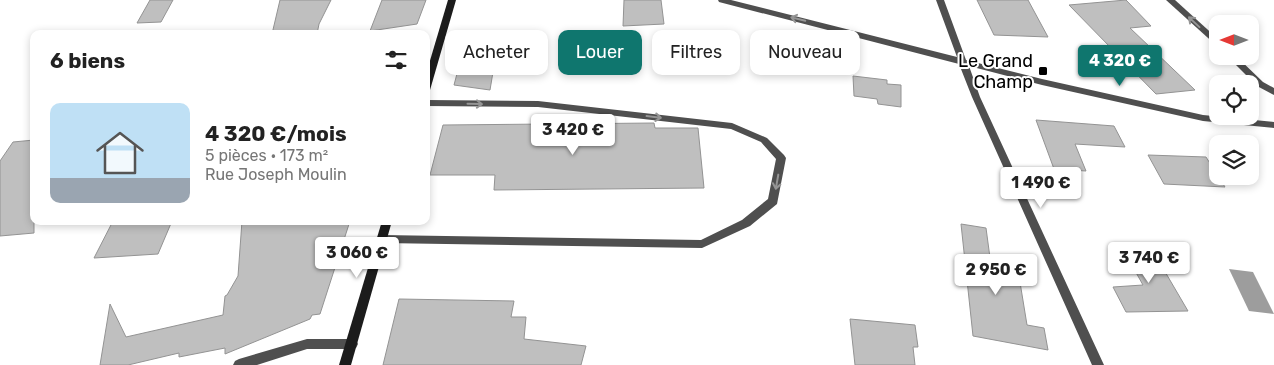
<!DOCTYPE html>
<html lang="fr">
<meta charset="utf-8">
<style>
body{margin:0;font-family:Rubik,sans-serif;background:#f2f2f2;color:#222;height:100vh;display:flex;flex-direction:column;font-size:19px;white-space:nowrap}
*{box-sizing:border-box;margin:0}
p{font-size:16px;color:#767676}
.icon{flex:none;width:28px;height:28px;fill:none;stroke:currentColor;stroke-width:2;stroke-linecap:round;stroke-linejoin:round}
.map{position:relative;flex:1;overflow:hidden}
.panel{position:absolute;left:30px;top:30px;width:400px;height:195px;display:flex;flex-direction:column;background:#fff;border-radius:10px;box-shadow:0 2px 8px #0003}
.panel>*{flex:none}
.guide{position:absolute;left:445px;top:30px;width:475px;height:45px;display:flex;gap:10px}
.needle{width:32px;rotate:270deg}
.buttons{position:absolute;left:1209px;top:15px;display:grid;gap:10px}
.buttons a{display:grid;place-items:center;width:50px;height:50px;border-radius:10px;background:#fff;box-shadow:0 2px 8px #0003;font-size:25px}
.price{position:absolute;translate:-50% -42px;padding:0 11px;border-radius:5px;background:#fff;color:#222;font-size:16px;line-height:32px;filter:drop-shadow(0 1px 2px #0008)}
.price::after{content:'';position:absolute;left:50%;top:30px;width:15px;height:11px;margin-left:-8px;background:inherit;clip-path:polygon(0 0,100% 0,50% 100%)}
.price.on{background:#0f766e;color:#fff}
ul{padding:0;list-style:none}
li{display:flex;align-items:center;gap:15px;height:125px;padding:0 20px}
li+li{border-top:1px solid #e0e0e0}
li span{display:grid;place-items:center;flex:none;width:140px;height:100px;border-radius:10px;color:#555}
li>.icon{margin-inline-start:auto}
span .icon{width:60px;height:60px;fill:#fffc;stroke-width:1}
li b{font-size:21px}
h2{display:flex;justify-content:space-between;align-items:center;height:60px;padding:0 20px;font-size:21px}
.chip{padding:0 18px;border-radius:10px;background:#fff;box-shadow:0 2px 8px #0003;font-size:18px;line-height:45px}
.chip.on{background:#0f766e;color:#fff}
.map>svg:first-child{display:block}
.water{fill:#9d9d9d}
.building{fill:#bfbfbf;stroke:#939393}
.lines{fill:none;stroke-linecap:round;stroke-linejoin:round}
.lane{fill:#4f4f4f;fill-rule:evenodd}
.street{fill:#4f4f4f;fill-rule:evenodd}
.secondary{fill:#1c1c1c;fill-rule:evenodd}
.oneway{stroke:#959595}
.poi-dot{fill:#000;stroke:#fff;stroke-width:2}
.labels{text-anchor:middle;stroke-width:4;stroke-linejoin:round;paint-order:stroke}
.poi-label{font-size:18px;fill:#000;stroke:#fff;text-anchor:end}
</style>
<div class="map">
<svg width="1274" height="365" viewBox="0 0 1274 365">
<rect width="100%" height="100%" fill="#fff"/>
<polygon class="water" points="1229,269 1253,272 1274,314 1249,311"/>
<g class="building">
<polygon points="150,0 173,0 161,22 137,23"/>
<polygon points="280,0 331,0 319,24 317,34 272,34"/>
<polygon points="382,0 426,0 417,24 370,31"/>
<polygon points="624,0 661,0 664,24 623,26"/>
<polygon points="977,0 1028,0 1048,37 994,35"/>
<polygon points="1126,0 1151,26 1130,28 1195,90 1156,94 1069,5"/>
<polygon points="467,36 499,36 490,90 454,85"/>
<polygon points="853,76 887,80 887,84 901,85 901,107 878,104 877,99 854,96"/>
<polygon points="1036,120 1114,126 1125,147 1075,144 1086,171 1054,169"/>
<polygon points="654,123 655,128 698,128 704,188 494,190 495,175 430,175 443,125"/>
<polygon points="34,140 34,233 0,236 0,161 13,142"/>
<polygon points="1148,155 1206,157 1225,187 1164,184"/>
<polygon points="113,221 172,221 158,254 94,258"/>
<polygon points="242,221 350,221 320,314 312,315 310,319 225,354 225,348 179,357 179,353 128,365 100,365 110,304 126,337 223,315 225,296 227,295 238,276"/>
<polygon points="961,224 986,228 991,265 1018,270 1027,325 1044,328 1048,350 973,336"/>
<polygon points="1120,244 1150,246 1188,311 1126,312 1113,287 1143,285"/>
<polygon points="399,299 514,301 511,317 526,317 524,339 586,346 581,365 383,365"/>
<polygon points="850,319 915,325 918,347 913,347 915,365 855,365"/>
</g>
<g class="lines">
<polygon class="lane" points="426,100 538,101 732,123 767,138 784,155 786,158 777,204 750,226 702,248 382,243 378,242 377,239 378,236 382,235 701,240 742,220 768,199 776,159 761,142 731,129 538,107 426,106"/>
<g class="street">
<polygon points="718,0 731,0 957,57 936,0 944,0 966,60 1042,79 1203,115 1274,122 1274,128 1203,121 1042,85 969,66 980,97 1104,365 1092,365 972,97 959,64 719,2"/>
<polygon points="1166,0 1175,0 1218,39 1218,47"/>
<polygon points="1227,56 1236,56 1263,82 1274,88 1274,95 1257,86"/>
<polygon points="307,339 352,339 356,340 358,344 356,348 352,349 307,349 257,365 233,365 235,361 239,359"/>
</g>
<g class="secondary">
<polygon points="448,0 456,0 430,90 426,93 426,74"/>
<polygon points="382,221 392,221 351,365 339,365"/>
</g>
</g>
<defs><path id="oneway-shaft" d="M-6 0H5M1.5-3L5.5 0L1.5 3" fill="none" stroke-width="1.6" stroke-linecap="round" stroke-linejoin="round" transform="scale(1.25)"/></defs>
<g class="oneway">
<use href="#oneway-shaft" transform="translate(798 19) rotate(-166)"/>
<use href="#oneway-shaft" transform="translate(1194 22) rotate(-137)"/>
<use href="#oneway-shaft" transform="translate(475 104) rotate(1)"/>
<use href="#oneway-shaft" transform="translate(654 117) rotate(7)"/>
<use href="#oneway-shaft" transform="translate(777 182) rotate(100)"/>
</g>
<rect class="poi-dot" x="1038" y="66" width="10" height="10" rx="2.5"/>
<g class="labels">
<g class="poi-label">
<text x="1033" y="67">Le Grand<tspan x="1033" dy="21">Champ</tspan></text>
</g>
</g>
</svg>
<div class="buttons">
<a><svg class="needle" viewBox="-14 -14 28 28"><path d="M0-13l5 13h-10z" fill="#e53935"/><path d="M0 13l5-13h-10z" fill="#767676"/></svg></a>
<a><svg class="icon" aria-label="locate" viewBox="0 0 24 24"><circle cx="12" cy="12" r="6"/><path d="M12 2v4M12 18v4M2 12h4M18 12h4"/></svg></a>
<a><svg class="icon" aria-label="layers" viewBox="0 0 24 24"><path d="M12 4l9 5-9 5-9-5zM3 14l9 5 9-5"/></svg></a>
</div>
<b class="price on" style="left:1120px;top:87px">4 320 €</b>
<b class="price" style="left:573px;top:156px">3 420 €</b>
<b class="price" style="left:1041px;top:209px">1 490 €</b>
<b class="price" style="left:357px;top:279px">3 060 €</b>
<b class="price" style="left:1149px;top:284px">3 740 €</b>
<b class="price" style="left:996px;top:296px">2 950 €</b>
<div class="guide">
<a class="chip">Acheter</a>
<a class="chip on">Louer</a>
<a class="chip">Filtres</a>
<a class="chip">Nouveau</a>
</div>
<section class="panel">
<h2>6 biens<svg class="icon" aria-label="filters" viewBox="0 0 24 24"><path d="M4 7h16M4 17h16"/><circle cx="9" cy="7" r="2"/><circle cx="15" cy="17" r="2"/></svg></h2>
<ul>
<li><span style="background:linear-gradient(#bfe0f5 75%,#9aa5b1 0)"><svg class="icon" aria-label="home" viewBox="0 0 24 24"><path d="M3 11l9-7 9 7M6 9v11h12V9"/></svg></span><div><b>4 320 €/mois</b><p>5 pièces · 173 m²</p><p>Rue Joseph Moulin</p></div></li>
</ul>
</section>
</div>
